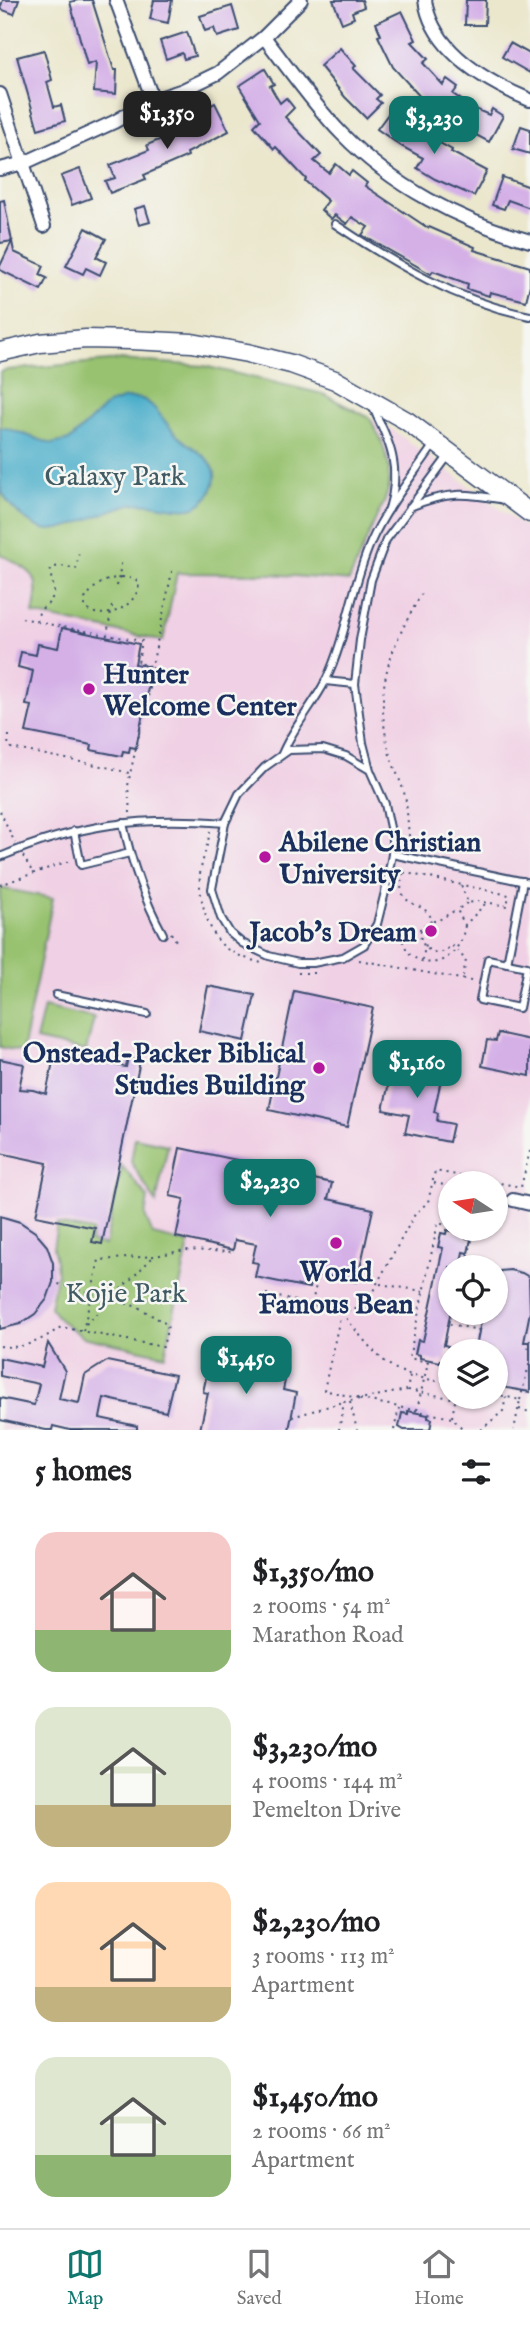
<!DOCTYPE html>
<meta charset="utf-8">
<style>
body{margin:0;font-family:"IM FELL English",serif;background:#f6f6f6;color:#202124;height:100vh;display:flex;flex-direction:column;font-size:26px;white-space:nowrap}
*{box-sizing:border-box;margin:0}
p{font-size:23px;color:#757577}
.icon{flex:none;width:38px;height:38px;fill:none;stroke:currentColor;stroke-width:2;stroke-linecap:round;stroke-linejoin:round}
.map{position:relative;height:1430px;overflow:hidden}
.side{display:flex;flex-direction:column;background:#fff;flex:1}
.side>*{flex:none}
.needle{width:46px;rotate:282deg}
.buttons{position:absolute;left:438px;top:1171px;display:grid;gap:14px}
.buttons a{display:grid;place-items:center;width:70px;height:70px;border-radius:50%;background:#fff;box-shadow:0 2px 5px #0004;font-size:35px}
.price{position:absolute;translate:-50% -60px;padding:0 16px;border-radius:14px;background:#0f766e;color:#fff;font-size:23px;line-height:46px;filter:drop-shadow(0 2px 4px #0008)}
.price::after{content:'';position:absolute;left:50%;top:42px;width:21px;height:16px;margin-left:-10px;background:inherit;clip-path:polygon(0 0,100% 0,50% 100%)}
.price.active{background:#222;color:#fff}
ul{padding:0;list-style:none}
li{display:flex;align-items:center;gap:21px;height:175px;padding:0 35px}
li span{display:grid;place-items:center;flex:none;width:196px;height:140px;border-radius:21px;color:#555}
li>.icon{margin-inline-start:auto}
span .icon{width:84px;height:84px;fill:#fffc;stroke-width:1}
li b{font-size:30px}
h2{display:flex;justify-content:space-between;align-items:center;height:84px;padding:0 35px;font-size:30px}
.menu{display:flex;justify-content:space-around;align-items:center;height:98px;border-top:2px solid #e0e0e0;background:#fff;font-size:19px;color:#757577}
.menu a{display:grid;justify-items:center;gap:4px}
.menu .active{color:#0f766e}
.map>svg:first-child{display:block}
.built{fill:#f0d0e4;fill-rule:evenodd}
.green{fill:#98c26f;stroke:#5a7866;stroke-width:2}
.water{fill:#4baeca;stroke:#336e94;stroke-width:2}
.building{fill:#d4b0e7}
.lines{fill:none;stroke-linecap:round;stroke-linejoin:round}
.service-casing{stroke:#3a4b6f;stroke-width:10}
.minor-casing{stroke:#3a4b6f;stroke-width:16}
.secondary-casing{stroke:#3a4b6f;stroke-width:21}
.path{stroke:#3a4b6f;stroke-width:2;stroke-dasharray:2 5;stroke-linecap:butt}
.service{stroke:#fff;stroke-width:6}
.minor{stroke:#fff;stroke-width:12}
.secondary{stroke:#fff;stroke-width:18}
.poi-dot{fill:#b5179e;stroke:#f6f6f2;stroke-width:2.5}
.labels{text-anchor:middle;stroke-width:5;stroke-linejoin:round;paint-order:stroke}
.park-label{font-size:28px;fill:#405b63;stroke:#f6f6f2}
.poi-label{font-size:28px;font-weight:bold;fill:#1b2f5e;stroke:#f6f6f2;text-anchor:start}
</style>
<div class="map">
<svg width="530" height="1430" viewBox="0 0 530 1430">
<rect width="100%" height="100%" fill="#f6f6f2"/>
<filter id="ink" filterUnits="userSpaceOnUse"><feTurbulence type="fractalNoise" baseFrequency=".0143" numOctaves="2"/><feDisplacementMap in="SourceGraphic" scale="14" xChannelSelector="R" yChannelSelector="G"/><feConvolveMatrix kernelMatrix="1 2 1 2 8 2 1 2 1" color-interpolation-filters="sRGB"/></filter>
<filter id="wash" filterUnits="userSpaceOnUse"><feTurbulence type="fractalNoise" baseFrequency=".00686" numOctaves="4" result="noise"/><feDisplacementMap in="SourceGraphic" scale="28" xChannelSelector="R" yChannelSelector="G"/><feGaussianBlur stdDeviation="1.57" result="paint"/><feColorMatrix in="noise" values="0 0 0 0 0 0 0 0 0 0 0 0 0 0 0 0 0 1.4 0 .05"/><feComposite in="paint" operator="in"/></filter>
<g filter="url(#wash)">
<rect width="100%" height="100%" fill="#ebe7cd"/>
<path class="built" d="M120 360 204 366 323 394 390 428 530 531V1430H0V372L7 370ZM450 1183H495V1228H450ZM450 1267H495V1312H450ZM450 1351H495V1396H450Z"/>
<g class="green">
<path d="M120 360 204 366 323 394 370 418 382 442 389 466V487L384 503 377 516 349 581 272 574 177 573 163 641 33 614C42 572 34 574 0 554V372L7 370Z"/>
<polygon points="0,888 53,898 22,1052 0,1047"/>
<polygon points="44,1007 94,1018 86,1051 36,1040"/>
<polygon points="135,1138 168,1145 156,1203 131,1162"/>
<polygon points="122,1166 148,1198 145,1216 153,1235 189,1244 165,1355 83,1337 60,1320 50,1307 57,1274 56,1260 53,1248 57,1224 92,1231 90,1242 105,1245"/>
</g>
<path class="water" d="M126 398C131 398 138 398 142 399 157 405 167 427 179 437 196 452 225 462 212 489 195 526 160 498 131 504 106 510 73 529 50 530 32 530 4 503 0 487 0 473 0 444 0 428H6L52 444 70 440 108 404Z"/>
<g id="blocks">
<g class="building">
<polygon points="3,0 19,0 14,14 0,9"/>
<polygon points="78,0 92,0 114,70 117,70 116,94 94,92 96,62 87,65 70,2"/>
<polygon points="154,0 172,0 168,23 150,19"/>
<polygon points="333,0 362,0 364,7 352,12 354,18 342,23"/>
<polygon points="466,0 486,0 485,25 465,25"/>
<polygon points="232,6 239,30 217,37 214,28 205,31 200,16"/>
<polygon points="402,11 416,40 412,42 428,59 423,63 443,85 447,79 458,87 453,94 473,108 489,115 492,109 503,116 489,142 459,126 423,100 393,67 378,36 381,35 376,23"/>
<polygon points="187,32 195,56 184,59 182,53 166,59 160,41"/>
<polygon points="510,43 530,54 530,73 502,57"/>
<polygon points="340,48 356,66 353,68 380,95 376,99 381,103 366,118 345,97 320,66"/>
<polygon points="44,50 52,80 47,82 54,107 61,105 65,121 38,129 17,57"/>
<polygon points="265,69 274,84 270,86 280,103 286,98 294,108 285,117 321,155 314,161 329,173 336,164 349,175 352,171 367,183 365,186 428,228 429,227 475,247 474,250 530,267 530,285 526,301 490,292 489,296 467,289 468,284 433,271 431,274 362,235 368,227 352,217 347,224 335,215 331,219 321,210 328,201 305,181 306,179 276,147 274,149 254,126 260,120 239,86"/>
<polygon points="215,103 229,131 187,153 188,156 144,175 146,179 110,193 105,181 115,178 110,165 149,150 147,145 178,132 179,134 208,120 203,109"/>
<polygon points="391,110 422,133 452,150 451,152 487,171 474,196 435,179 417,168 423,158 401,146 377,129"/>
<polygon points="521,126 530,129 530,154 513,149"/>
<polygon points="80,169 91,198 72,205 61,176"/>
<polygon points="502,177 530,187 530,208 508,200 504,209 492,205"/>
<polygon points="4,200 14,252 44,266 40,275 47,278 41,290 0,270 0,266 12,241 0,243 0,201"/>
<polygon points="145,206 150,222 139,225 134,209"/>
<polygon points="86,228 106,239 96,257 106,262 100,275 86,268 83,274 66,266"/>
<polygon points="62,628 139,644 135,664 147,666 146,671 151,673 136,748 130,747 129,752 123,751 122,756 91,750 92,745 26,732 32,706 26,705 33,671 18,667 21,652 36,655 38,644 58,648"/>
<polygon points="208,986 255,995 245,1041 199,1031"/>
<polygon points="294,991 373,1008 347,1127 269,1110"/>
<polygon points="498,1033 530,1040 530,1076 482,1066 487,1040 496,1041"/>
<polygon points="55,1053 126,1067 128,1058 140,1061 102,1244 92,1242 95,1228 36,1216 47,1163 0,1153 0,1059 24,1064 19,1089 33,1090 46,1094"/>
<polygon points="394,1060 443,1071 434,1112 438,1113 437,1121 453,1124 449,1142 405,1133 409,1115 383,1110"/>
<polygon points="180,1148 261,1165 256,1185 274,1188 277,1171 332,1183 328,1199 373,1209 357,1282 319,1274 319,1276 312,1275 309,1288 255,1277 258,1263 252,1262 256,1244 235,1240 233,1250 176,1237 184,1199 170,1196"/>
<polygon points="0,1216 20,1222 35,1232 47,1246 53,1263 53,1282 47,1299 35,1314 20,1324 0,1329"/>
<polygon points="447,1230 467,1234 466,1238 471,1239 468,1253 463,1252 460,1267 450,1267 450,1315 444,1345 448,1346 445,1361 440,1360 440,1362 420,1358 420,1355 415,1354 418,1340 423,1341 443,1248 438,1247 441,1233 446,1234"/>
<polygon points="510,1270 522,1273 529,1277 530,1312 524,1342 530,1342 530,1392 495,1386 495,1351 475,1351 483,1312 495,1312 495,1276 499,1277 500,1271"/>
<polygon points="48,1343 65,1371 59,1399 79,1403 85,1375 107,1361 175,1375 166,1412 104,1398 100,1418 137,1426 137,1430 70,1430 53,1426 52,1430 46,1430 0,1420 0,1398 34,1405 39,1384 0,1376 0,1358 42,1367"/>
<polygon points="211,1355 233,1359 244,1356 251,1356 264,1366 287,1371 283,1390 296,1393 289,1430 200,1430 208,1393 203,1392"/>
<polygon points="408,1411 428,1415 428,1418 432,1419 430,1430 404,1430 399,1427 402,1413 408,1414"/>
</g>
</g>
</g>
<g filter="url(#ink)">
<use href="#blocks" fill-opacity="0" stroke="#3a4b6f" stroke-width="2"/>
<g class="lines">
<g class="service-casing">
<g id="service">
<path d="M335 224C395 264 458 302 530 316"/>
<path d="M372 406C390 443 402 467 389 509"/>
<path d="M410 507C448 491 465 493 505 500"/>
<polyline points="325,681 355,684"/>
<path d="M282 754C293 727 313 706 326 680 347 636 351 587 371 542 386 508 414 474 435 443"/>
<polyline points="370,770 346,756 323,749 289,750 265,767 239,794 225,823 212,889 221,918 230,933 242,943 269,956 298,963 313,963 343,957 364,945 377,924 386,888 392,854 392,837 385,804 370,770 363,743 355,684 360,640 371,580 386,540 449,455"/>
<path d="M123 823C131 861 144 899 163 934"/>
<polyline points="74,831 81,865 130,853"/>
<polyline points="392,854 530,883"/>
<path d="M0 857C79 824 140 816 225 823"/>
<polygon points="488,959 527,967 519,1008 480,1000"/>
<polyline points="507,963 523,881"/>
<polyline points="56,995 147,1014"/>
</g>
</g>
<g class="minor-casing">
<g id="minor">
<polyline points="116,0 153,100"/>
<path d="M425 0C432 51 487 82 530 100"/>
<path d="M264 37C289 69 313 104 341 133 392 186 460 221 530 241"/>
<polyline points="0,94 44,226"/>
<polyline points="0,169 24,163 114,122 153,100 183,90 218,73 264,37 301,0"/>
<polyline points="513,1200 530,1204"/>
</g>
</g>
<g class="secondary-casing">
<polyline id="secondary" points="0,352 40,343 86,339 131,340 192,343 247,353 291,364 335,380 407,421 530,513"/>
</g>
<g class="path">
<path d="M122 577 135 579 139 585C136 607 103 623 85 608V599C94 585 105 579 122 577Z"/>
<polyline points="117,586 122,559"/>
<polyline points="112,606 107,635 142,641 138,663 151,666"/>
<path d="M22 618 36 621C41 603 48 608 52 598 57 588 49 579 51 569 59 564 67 567 76 569L79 552"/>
<polyline points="37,622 107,635"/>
<polyline points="9,735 8,746 11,748 106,767 129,773"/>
<polyline points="0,811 15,843"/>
<polyline points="130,813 128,786 130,774 153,675 152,666 173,567"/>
<path d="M210 831C208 845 202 860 200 874 198 895 208 936 227 949 238 956 250 960 262 963"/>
<path d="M411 850C408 834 408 818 406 802 404 785 393 768 389 751 373 685 390 649 422 593"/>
<polyline points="23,856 33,873"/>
<polyline points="397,871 509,895 507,906 479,901 468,903 461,885"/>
<path d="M403 873C393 912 427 898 432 921 405 929 431 969 451 945L466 960 463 976"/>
<polyline points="0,885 69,861"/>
<polyline points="467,903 457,910 465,925 486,903"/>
<polyline points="433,921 437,921 456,910"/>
<path d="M421 929 401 926C400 974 458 976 465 925"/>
<polyline points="171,933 178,944"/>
<polyline points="359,960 471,981"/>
<polyline points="422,960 427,940"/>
<polyline points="298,973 314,973"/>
<polyline points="434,1183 450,1186"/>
<polyline points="463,1228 474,1231 466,1267"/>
<polyline points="380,1284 423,1291"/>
<polyline points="266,1294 342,1312 354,1310 367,1302 415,1214 428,1202 435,1171 521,1187 530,1151"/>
<polyline points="312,1303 318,1276"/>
<polyline points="341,1313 324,1390 361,1399"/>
<path d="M342 1313C357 1331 372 1353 391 1366 407 1377 431 1379 450 1384"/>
<polyline points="86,1324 154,1256"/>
<polyline points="450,1324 479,1330"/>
<polyline points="83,1331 99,1260 155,1256 185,1250 235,1252"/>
<polyline points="530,1340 528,1349 530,1350"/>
<path d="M0 1346C24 1350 42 1340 61 1327L163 1347 168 1325 138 1307 55 1283"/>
<polyline points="408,1390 456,1399"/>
<polyline points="495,1394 520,1400 514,1430"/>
<polyline points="360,1399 452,1418 464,1430"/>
<polyline points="520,1400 530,1361"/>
<polyline points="350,1402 357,1430"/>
<polyline points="519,1409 530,1412"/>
<polyline points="417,1410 428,1362 409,1358 438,1223 450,1226"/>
<polyline points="292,1417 343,1402"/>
<polyline points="452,1417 456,1396"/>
<polyline points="339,1430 344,1402 407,1390 410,1375"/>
<polyline points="394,1430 399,1408"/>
<polyline points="481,1430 503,1411 506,1397"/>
</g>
<use href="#service" class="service"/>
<use href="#minor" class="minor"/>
<use href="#secondary" class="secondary"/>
</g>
</g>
<g class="poi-dot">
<circle cx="89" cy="689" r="7"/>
<circle cx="265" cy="857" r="7"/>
<circle cx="431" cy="931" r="7"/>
<circle cx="319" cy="1068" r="7"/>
<circle cx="336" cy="1243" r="7"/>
</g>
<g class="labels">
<g class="park-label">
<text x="115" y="485">Galaxy Park</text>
<text x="126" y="1302">Kojie Park</text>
</g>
<g class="poi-label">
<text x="103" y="683">Hunter<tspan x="103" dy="32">Welcome Center</tspan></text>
<text x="279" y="851">Abilene Christian<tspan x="279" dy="32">University</tspan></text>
<text x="417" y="941" text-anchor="end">Jacob's Dream</text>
<text x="305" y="1062" text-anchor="end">Onstead-Packer Biblical<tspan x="305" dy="32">Studies Building</tspan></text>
<text x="336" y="1281" text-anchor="middle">World<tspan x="336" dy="32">Famous Bean</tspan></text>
</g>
</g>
</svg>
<div class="buttons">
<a><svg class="needle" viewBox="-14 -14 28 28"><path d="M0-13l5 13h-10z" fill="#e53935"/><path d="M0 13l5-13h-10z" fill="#757577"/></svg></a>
<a><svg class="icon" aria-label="locate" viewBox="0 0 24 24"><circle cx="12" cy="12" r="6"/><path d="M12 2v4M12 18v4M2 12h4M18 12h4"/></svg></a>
<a><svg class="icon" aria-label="layers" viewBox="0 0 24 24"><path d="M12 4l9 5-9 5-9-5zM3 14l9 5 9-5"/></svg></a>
</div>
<b class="price active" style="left:167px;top:151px">$1,350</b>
<b class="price" style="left:434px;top:156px">$3,230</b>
<b class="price" style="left:417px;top:1100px">$1,160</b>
<b class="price" style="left:270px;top:1219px">$2,230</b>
<b class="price" style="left:246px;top:1396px">$1,450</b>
</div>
<section class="side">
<h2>5 homes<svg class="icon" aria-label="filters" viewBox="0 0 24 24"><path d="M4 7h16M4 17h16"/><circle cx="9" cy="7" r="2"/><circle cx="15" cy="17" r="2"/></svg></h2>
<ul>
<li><span style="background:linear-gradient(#f6c9c9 70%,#8fb573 0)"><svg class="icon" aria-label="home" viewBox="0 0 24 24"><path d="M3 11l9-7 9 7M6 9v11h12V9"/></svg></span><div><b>$1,350/mo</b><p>2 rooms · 54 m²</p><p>Marathon Road</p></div></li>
<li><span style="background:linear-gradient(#dfe7d0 70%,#c2b280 0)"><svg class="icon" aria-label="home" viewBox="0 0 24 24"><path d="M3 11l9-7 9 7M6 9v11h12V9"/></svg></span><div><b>$3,230/mo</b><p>4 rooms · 144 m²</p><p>Pemelton Drive</p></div></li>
<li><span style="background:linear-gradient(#ffd9b3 75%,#c2b280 0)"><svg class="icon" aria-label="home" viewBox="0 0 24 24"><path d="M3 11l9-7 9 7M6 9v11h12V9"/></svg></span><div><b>$2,230/mo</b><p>3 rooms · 113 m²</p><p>Apartment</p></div></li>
<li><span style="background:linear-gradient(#dfe7d0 70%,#8fb573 0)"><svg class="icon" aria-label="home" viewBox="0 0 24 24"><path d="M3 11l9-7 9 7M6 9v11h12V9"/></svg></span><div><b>$1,450/mo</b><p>2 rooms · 66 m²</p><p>Apartment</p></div></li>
</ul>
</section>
<nav class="menu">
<a class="active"><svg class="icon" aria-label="map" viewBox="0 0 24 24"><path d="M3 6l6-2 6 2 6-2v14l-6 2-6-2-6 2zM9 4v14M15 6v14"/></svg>Map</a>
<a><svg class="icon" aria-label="saved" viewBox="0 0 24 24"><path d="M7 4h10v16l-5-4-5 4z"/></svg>Saved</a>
<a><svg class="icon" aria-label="home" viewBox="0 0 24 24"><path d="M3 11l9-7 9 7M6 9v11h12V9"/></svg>Home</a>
</nav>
